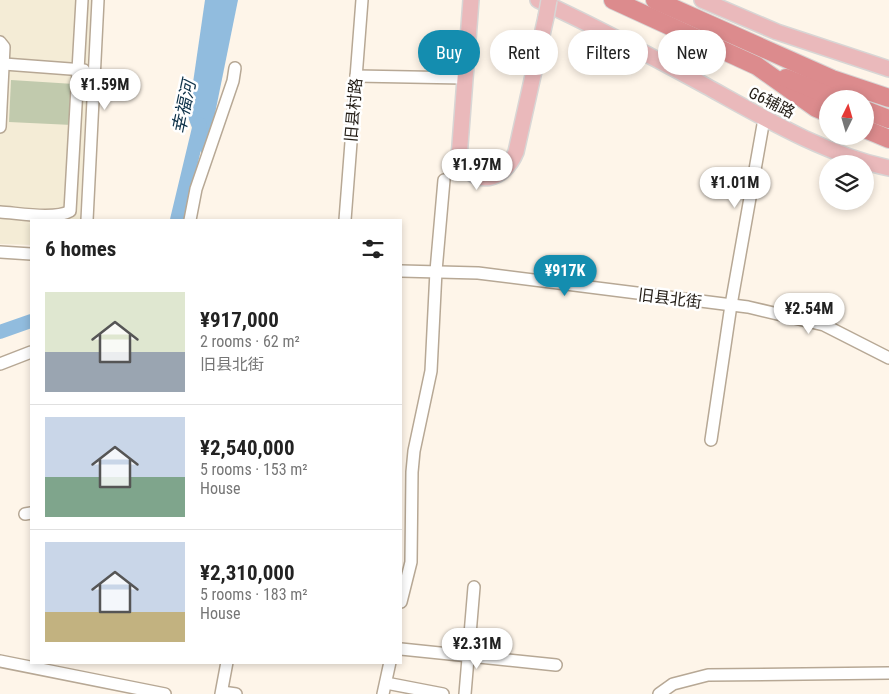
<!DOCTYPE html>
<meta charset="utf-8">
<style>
body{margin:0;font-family:"Roboto Condensed","Noto Sans SC",sans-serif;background:#f2f2f2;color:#222;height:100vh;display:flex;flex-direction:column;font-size:19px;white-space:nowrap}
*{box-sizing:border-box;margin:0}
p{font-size:16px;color:#767676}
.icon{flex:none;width:28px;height:28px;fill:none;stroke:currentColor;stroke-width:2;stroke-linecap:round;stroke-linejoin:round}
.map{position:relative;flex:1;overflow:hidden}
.panel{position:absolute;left:30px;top:219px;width:372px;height:445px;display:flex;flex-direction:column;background:#fff;border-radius:0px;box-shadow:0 2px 8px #0003}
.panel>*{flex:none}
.banner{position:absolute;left:418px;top:30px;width:396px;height:45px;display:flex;gap:10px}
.needle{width:32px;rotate:5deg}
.controls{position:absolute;left:819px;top:90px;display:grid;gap:10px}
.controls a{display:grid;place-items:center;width:55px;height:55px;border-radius:50%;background:#fff;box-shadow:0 2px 8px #0003;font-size:25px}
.price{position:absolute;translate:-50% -42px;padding:0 11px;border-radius:18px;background:#fff;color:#222;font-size:16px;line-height:32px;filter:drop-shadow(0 1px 2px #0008)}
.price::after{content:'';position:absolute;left:50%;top:30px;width:15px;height:11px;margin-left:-8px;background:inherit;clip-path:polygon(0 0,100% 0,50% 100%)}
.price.on{background:#148daf;color:#fff}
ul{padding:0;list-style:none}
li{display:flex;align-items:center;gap:15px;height:125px;padding:0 15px}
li+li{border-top:1px solid #e0e0e0}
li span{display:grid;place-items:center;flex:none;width:140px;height:100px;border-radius:0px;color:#555}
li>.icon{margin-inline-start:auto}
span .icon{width:60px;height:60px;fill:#fffc;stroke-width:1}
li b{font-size:21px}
h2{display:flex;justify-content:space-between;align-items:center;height:60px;padding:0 15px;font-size:21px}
.chip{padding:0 18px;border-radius:22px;background:#fff;box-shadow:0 2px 8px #0003;font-size:18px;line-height:45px}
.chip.on{background:#148daf;color:#fff}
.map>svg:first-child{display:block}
.education{fill:#f4ecd6}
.green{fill:#c1caad}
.water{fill:#91bcde}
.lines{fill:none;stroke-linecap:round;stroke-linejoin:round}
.river{stroke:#91bcde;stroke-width:14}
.minor-casing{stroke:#b7a895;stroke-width:14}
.major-casing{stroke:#d8d6d5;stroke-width:18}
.highway-casing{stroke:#d8d6d5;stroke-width:20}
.minor{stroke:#fff;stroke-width:11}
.major{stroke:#eab9bb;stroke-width:15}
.highway{stroke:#dc8b8d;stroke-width:18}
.major-bridge-casing{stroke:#d8d6d5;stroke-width:18;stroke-linecap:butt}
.major-bridge{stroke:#eab9bb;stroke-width:15}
.labels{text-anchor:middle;stroke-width:5;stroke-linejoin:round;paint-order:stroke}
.street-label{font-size:16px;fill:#241e17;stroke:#fff}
.water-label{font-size:18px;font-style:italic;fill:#0d3148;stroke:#fff}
</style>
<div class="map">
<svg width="889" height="694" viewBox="0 0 889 694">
<rect width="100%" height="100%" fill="#fef5e9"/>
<polygon class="education" points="0,0 91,0 80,220 31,220 31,245 0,244"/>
<polygon class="green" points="11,80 74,84 72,125 9,122"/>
<polygon class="water" points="205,0 238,0 205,163 188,117"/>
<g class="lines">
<g class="river">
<polyline points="177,220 200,124"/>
<polyline points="0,332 31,321"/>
</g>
<g class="minor-casing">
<g id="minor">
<polyline points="0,42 4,47 0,127"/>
<polyline points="4,64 84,70"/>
<polyline points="356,76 464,78"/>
<path d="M0 212C18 213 55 220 70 211L82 0"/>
<polyline points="87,220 98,0"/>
<polyline points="190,220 196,189 233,81 235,68"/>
<polyline points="345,220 362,0"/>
<polyline points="0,252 31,254"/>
<polyline points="401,271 478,273 748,307 824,325 889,358"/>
<polyline points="0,364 31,352"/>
<polyline points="711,440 731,305 764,119"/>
<polyline points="25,514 31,513"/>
<polyline points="401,602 411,562 412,472 414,451 431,371 436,271 444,180"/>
<polyline points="401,649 556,665"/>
<polyline points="0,661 165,694"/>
<polyline points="386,683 443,694"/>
<polyline points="222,692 236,694"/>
<polyline points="221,694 227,662"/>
<polyline points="383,694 390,662"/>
<polyline points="465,694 474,587"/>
<polyline points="659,694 673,684 708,675 889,673"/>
</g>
</g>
<g class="major-casing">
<g id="major">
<path d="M471 0 459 158C475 189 504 181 516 152L546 17"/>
<path d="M538 0C595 26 651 56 706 86 764 118 824 154 889 168"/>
<polyline points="702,0 777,32 889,69"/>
</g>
</g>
<g class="highway-casing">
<g id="highway">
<polyline points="613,0 757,66 816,108 828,113"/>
<polyline points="655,0 832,79 889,98"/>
<polyline points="786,78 837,99"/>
<polyline points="865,110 889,119"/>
<polyline points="865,129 889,139"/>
</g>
</g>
<use href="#minor" class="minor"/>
<use href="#major" class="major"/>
<use href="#highway" class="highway"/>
<g class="major-bridge-casing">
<polyline id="major-bridge" points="546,17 549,0"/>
</g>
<use href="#major-bridge" class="major-bridge"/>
</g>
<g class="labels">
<g class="street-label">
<text transform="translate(772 102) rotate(27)" y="6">G6辅路</text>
<text transform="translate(353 110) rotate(-85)" y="6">旧县村路</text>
<text transform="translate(670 298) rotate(7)" y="6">旧县北街</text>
</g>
<g class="water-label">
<text transform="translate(184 107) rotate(-78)" y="6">幸福河</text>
</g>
</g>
</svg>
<div class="controls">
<a><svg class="needle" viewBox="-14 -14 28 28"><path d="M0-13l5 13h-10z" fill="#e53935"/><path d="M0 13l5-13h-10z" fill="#767676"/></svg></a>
<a><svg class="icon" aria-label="layers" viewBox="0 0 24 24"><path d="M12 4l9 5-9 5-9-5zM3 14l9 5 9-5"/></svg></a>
</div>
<b class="price" style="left:105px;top:111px">¥1.59M</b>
<b class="price" style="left:477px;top:191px">¥1.97M</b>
<b class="price" style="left:735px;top:209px">¥1.01M</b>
<b class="price on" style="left:565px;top:297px">¥917K</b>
<b class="price" style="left:809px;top:335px">¥2.54M</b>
<b class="price" style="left:477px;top:670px">¥2.31M</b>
<div class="banner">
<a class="chip on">Buy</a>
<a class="chip">Rent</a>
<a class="chip">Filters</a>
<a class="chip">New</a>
</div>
<section class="panel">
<h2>6 homes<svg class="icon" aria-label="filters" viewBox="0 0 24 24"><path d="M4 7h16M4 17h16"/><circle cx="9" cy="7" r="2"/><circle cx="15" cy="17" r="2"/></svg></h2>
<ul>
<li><span style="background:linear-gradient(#dfe7d0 60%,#9aa5b1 0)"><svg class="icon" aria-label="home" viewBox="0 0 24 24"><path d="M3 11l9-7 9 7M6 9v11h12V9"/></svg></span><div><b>¥917,000</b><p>2 rooms · 62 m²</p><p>旧县北街</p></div></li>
<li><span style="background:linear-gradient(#c9d6e8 60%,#7fa58c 0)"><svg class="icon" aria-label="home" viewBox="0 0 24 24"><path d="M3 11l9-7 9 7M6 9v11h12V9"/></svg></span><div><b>¥2,540,000</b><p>5 rooms · 153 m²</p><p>House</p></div></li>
<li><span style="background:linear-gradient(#c9d6e8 70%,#c2b280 0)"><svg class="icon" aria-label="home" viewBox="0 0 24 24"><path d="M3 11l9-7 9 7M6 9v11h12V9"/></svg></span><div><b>¥2,310,000</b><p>5 rooms · 183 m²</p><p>House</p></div></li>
</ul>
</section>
</div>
